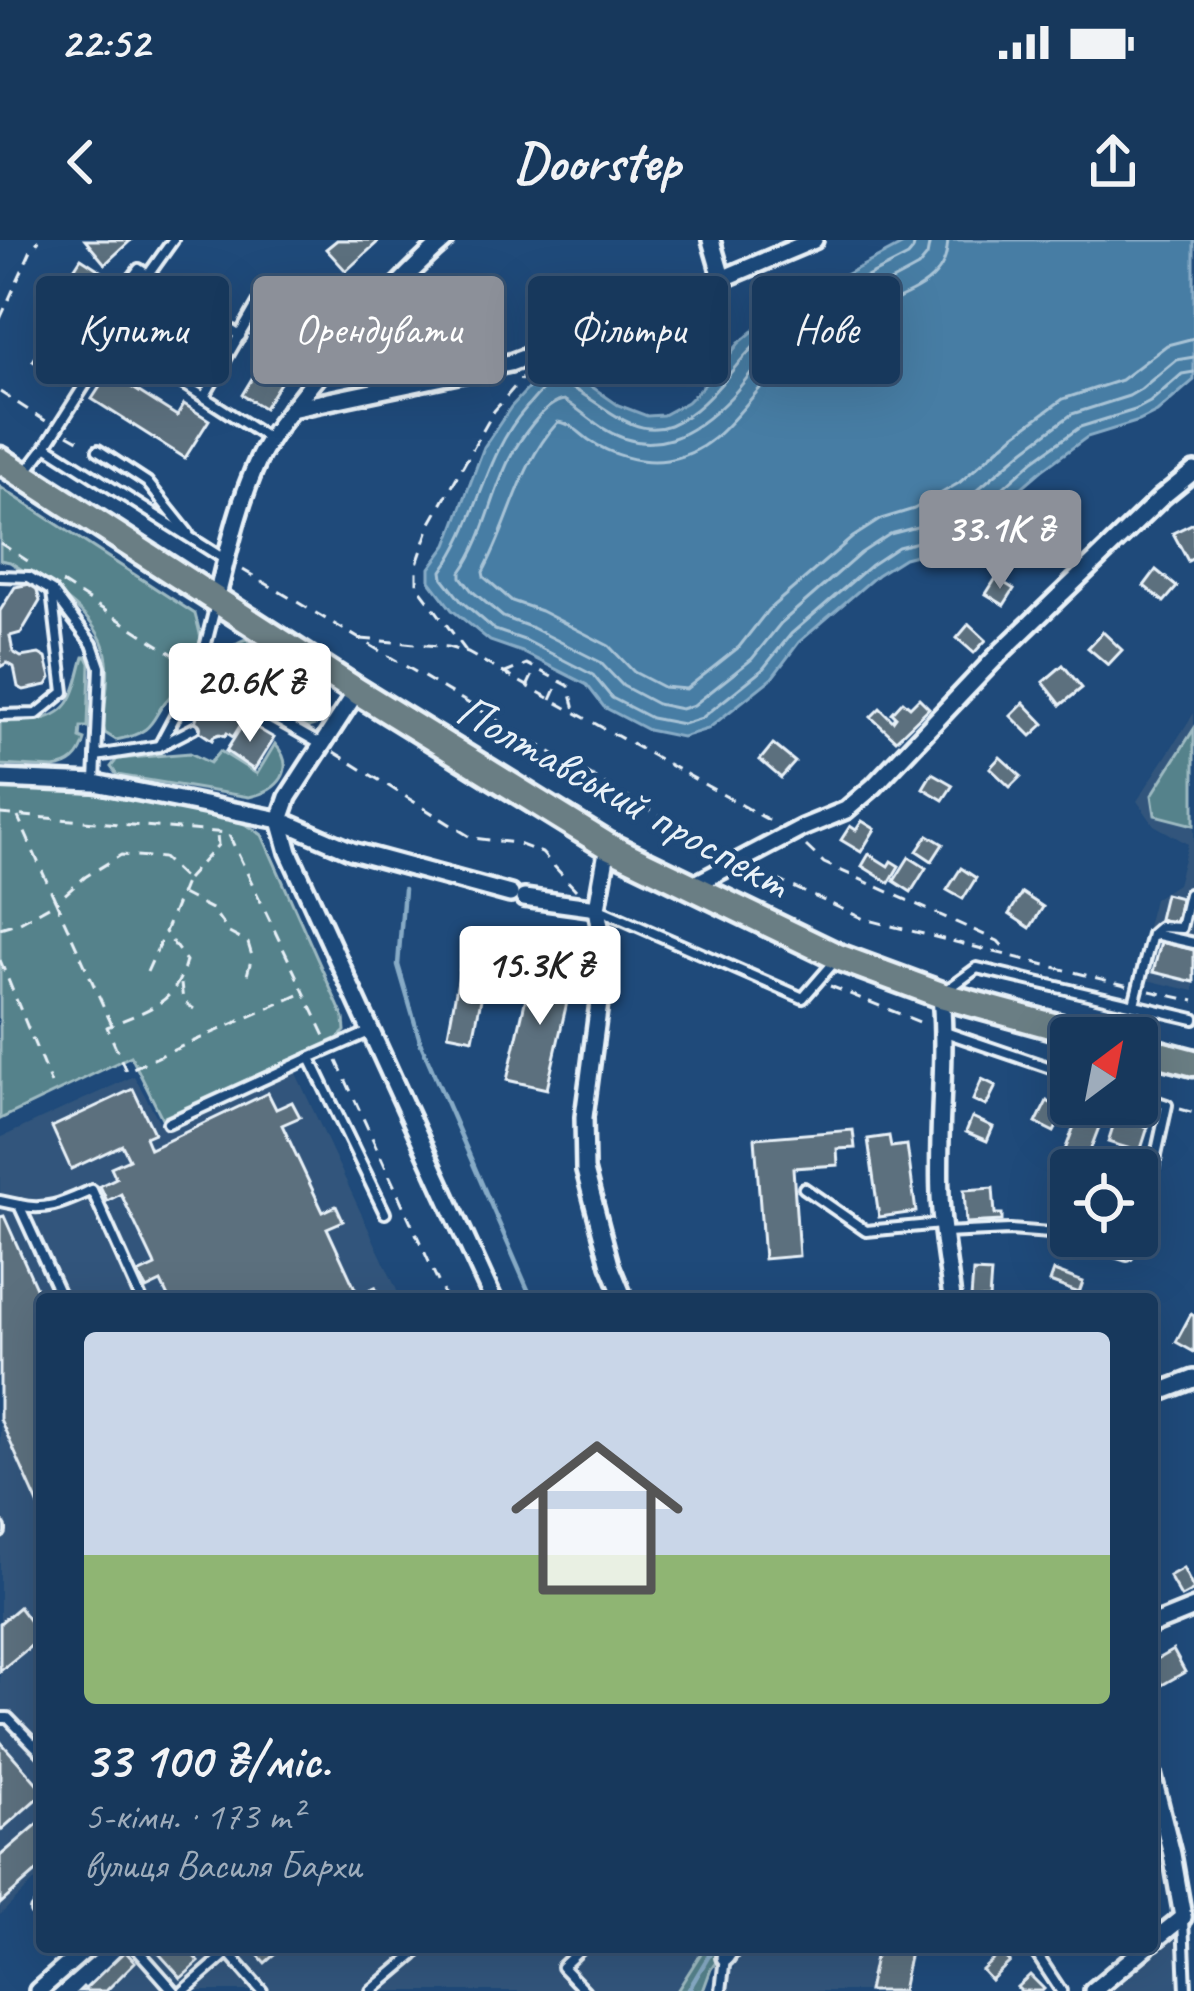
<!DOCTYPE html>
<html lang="uk">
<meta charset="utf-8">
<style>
body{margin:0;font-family:Caveat,sans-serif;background:#244365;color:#f1f3f6;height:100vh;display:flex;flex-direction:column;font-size:45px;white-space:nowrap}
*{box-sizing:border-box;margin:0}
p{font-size:39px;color:#9eacbb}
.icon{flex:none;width:66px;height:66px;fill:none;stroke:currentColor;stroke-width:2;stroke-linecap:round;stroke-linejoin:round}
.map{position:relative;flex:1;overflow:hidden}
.side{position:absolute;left:36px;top:1053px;width:1122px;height:660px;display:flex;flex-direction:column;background:#17385c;border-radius:12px;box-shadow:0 12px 48px #0002,0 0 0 3px #365272}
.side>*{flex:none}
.banner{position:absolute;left:36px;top:36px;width:1122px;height:108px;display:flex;gap:24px}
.needle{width:78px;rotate:32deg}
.fabs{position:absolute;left:1050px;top:777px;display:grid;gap:24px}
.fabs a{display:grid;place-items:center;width:108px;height:108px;border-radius:12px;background:#17385c;box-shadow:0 12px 48px #0002,0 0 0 3px #365272;font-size:60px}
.price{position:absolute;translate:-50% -102px;padding:0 27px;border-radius:12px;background:#fff;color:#222;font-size:39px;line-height:78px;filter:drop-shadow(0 3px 6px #0008)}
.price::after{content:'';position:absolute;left:50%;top:72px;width:36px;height:27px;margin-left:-18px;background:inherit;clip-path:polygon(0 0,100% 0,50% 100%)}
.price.selected{background:#8c9099;color:#fff}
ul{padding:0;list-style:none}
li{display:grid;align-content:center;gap:24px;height:636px;padding:0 48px}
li+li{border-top:3px solid #365272}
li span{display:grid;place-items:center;height:372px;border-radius:12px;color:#555}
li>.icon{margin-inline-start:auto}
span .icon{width:216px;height:216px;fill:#fffc;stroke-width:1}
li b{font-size:51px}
.pill{padding:0 42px;border-radius:12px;background:#17385c;box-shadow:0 12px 48px #0002,0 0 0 3px #365272;font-size:42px;line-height:108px}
.pill.selected{background:#8c9099;color:#fff}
.status{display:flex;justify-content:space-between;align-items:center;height:84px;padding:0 60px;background:#17385c;direction:ltr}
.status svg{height:33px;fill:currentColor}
header{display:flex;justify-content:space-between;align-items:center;height:156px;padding:0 48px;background:#17385c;font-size:54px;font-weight:800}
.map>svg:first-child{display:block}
.built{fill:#31557b}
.green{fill:#55828b;stroke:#9ebac2;stroke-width:3}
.water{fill:#477da4;stroke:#87abc6;stroke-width:3}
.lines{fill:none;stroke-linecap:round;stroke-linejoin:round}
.shore{stroke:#a8c3d6;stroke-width:3}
.stream{stroke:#87abc6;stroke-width:4.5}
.building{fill:#5c6f7e;stroke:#e8f1f8;stroke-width:3}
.service-casing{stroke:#e8f1f8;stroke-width:16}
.minor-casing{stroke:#e8f1f8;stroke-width:24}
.trunk-casing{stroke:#e8f1f8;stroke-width:33}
.path{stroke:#e8f1f8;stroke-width:3;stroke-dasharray:12 9;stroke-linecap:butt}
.service{stroke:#1f4a7a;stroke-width:8}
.minor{stroke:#1f4a7a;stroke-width:15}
.trunk{stroke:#6b7e84;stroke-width:24}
.labels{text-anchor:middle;stroke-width:10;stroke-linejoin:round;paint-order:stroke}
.street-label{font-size:48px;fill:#e8f1f8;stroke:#1f4a7a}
</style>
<div class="status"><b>22:52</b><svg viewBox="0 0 49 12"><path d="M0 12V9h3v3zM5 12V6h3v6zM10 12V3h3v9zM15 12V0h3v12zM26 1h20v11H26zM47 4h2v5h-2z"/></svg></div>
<header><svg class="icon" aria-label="back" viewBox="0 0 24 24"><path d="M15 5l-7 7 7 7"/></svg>Doorstep<svg class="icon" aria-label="share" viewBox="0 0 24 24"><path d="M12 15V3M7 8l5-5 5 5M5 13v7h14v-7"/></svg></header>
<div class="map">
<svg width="1194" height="1751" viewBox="0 0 1194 1751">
<rect width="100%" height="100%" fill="#1f4a7a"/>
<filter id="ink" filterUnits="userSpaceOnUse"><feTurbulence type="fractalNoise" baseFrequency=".00833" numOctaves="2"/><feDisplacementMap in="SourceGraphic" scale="24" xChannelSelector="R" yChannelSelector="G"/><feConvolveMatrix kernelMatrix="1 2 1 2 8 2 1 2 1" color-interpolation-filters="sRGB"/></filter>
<g filter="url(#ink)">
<g class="built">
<polygon points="1194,473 1194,751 1134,737 1154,659 1177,644 1188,604 1154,585 1137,561"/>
<polygon points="295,831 401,1059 42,1059 42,1634 0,1675 0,898 134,836 164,890"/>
<polygon points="1184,1698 1194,1702 1194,1751 1112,1751 1117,1742 1172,1700"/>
<polygon points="128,1707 705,1707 677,1751 79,1751 83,1747 86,1749"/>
<polygon points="746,1707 911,1707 902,1751 726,1751 735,1723"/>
</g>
<g class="green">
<path d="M0 247 195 374C199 390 205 407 200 423 196 439 186 442 175 452 148 474 163 491 116 500L105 493 103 486C104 464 110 441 107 420 101 372 46 346 10 322L0 320Z"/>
<path d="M246 399C271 415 328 440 320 475 318 487 317 484 307 487L233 440C226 422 225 406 246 399Z"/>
<path d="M84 417H87L90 423 88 487H81L80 498 85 500C81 516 71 526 54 528L0 525V482C26 481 60 484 72 456 78 444 80 429 84 417Z"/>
<polygon points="1194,489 1194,585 1155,575 1152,555"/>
<path d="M275 504C298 530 278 551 249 557L117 535 111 527 117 519 190 513 210 523 220 511 257 534Z"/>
<path d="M0 549C65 549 127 555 191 569 217 575 241 578 262 595L344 779 345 791 338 798 162 878 131 816 0 879Z"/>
<polygon points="705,1707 727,1707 711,1729 703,1751 677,1751"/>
</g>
<polygon class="water" points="911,0 1194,0 1194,140 1157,172 1139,181 1087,197 1042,230 985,279 931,311 904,318 877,335 799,402 772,438 708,489 682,497 648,490 604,467 587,445 522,412 490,401 452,370 430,341 430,328 447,305 484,207 511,167 537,139 555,131 572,133 618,165 647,176 663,175 687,162 713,136 739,103 764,82 817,50"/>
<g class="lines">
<g class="shore">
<path d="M915 0 913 10 908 16C862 40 813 62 771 92 733 119 715 166 670 185 620 205 577 127 545 148 538 153 532 162 526 168 484 215 479 281 442 331L443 338 461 361 495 390 527 401 593 435 612 458 651 478 683 484 702 478 762 430 791 394 871 325 898 307 926 300 978 270 1034 220 1080 187 1135 170 1150 162 1182 134 1194 132"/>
<path d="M930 0 927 16 918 27C872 53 823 73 780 104 759 118 748 139 731 157 693 196 652 220 601 187 588 178 577 168 564 160 544 162 518 202 509 220 491 257 485 298 461 332V337L472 351 503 377 533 388 600 422 623 446 657 464 681 469 694 465 752 419 781 383 861 313 890 294 921 286 969 257 1025 209 1072 174 1129 156 1141 149 1176 120 1194 117"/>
<path d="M948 0C947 13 945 24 936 34 923 50 899 58 881 67 851 82 821 98 793 117 749 147 727 211 667 220 641 224 611 215 589 200 578 192 571 183 558 182 518 226 511 281 483 332L484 337 512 361 541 371 609 406 634 432 663 447 686 449 739 407 768 370 853 297 881 279 914 269 959 243 1014 195 1063 159 1121 140 1167 105 1194 98"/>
</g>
<g class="stream">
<polyline points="404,649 398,725 421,804 532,1059"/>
<polyline points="688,1751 714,1707"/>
</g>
</g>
<g class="building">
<polygon points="85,0 131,0 105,24"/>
<polygon points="337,0 380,0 346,31 326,9"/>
<polygon points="81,18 107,35 74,86 86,93 72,114 84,122 70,144 33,121 61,78 48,70"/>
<polygon points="294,41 325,75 301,97 282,120 272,134 282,140 264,168 242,155 260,125 252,119 260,106 290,75 274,58"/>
<polygon points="147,67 168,80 159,93 139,80"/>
<polygon points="109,133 177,176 184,164 209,180 185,218 92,159"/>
<polygon points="1194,283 1194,318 1188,321 1173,293"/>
<polygon points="1156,330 1177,347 1164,362 1144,346"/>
<polygon points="996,338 1014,349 1004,365 986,354"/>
<polygon points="35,343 40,361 21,393 10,396 13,412 21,417 39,414 46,418 51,438 47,445 24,450 18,447 14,427 7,423 0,427 0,371 15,347"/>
<polygon points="969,384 986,400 974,413 957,398"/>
<polygon points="1103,392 1122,410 1108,425 1088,408"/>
<polygon points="1063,425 1082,448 1061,465 1043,442"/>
<polygon points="230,441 246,453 260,481 257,486 245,478 233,497 227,493 225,496 220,494 214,496 212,500 194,488 198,471 211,447 218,442"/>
<polygon points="919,458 929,468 896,500 871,477 880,468 893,481 896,477 892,473 903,461 910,467"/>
<polygon points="1024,463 1044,484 1031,496 1011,476"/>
<polygon points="245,481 274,498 254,530 226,511"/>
<polygon points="773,504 795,522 781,538 760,520"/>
<polygon points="1000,517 1021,536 1010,547 990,528"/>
<polygon points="932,533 953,545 943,560 923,548"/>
<polygon points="862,581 875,589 861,612 841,600 850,586 856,590"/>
<polygon points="928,595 943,604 932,621 917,611"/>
<polygon points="869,614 888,626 891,621 899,626 889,643 862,626"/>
<polygon points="909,617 926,628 911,652 894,641"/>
<polygon points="961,628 976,638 963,659 947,650"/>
<polygon points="1022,653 1043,667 1030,688 1009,674"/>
<polygon points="1165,654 1181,658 1176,683 1159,679"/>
<polygon points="1161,702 1194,710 1194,742 1153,732"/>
<polygon points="462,719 488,724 473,799 448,794"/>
<polygon points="533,727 573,736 547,849 507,840"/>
<polygon points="982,839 996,846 986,866 973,860"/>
<polygon points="133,849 154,893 145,897 150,909 268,853 276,869 292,862 300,877 282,885 323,972 336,966 343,981 327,988 358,1055 375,1047 380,1059 169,1059 161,1042 146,1049 138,1034 155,1026 154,1023 121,954 107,961 100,946 116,938 111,927 129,919 122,905 71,929 52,887"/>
<polygon points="1047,861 1065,871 1054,892 1036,883"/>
<polygon points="1082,865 1104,874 1086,921 1064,913"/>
<polygon points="972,877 993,887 987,901 966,892"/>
<polygon points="1116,877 1148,887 1140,912 1108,902"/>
<polygon points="853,890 855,908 837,909 838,925 793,928 799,1016 764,1019 755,898"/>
<polygon points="889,896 891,907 907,905 916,972 879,977 868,899"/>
<polygon points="993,948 995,974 1002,974 1002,981 966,983 964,950"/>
<polygon points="4,976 42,1061 42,1273 0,1179 0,977"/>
<polygon points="1054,1031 1083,1042 1079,1053 1050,1042"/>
<polygon points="973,1032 991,1033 989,1059 971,1059"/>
<polygon points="1191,1074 1194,1076 1194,1112 1176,1102"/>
<polygon points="1183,1328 1194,1350 1181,1357 1169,1336"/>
<polygon points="19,1367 42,1397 0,1431 0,1383"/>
<polygon points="1173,1410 1185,1432 1162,1445 1152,1427 1152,1422"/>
<polygon points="0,1501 42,1549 42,1554 0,1591"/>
<polygon points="41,1581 42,1627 0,1664 0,1616"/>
<polygon points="153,1707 198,1707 191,1713 199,1722 181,1738"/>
<polygon points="251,1707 277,1707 280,1710 265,1723"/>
<polygon points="877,1707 911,1707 902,1751 868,1751"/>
<polygon points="125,1711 135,1722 106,1751 79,1751 83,1747 85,1749"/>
<polygon points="1002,1712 1010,1722 991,1740 982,1730"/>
<polygon points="1030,1735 1044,1749 1042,1751 1021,1751 1017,1747"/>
</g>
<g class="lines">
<g class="service-casing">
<g id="service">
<polyline points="148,35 173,0"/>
<polyline points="240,96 139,29 104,76 114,99 269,199"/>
<polyline points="204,157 262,56"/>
<polyline points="46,206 224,319"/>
<polyline points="98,210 147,242 188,293"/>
<polyline points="27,231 46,206 114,99"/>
<polyline points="0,336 29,337 52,351 92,404 100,427 95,542"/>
<polyline points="252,465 322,505"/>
<polyline points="0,475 37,474 64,452 52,352"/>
<polyline points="159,506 199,431 215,368"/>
<polyline points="96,516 159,506 194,488"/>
<polyline points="599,669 803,758 836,720"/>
<polyline points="1154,694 1194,703"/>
<polyline points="947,750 977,728 1194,779"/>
<polyline points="1134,764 1152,694 1160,687 1181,688 1189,654"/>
<polyline points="369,792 310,818 385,973"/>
<polyline points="945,792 1071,835"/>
<polyline points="1137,855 1167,865 1145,966 1137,988"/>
<polyline points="168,883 310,818"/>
<polyline points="804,948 866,991 941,984"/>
<polyline points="0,961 19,965 62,1059"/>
<path d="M19 965C47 972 67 961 92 950L141 1059"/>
<polyline points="944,993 1010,990 1063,994 1127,1015 1134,996"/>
<polyline points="0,1288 0,1292"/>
<polyline points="0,1478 8,1478 42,1513"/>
<polyline points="36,1671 42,1666"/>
<polyline points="1183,1679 1186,1751"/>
<polyline points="135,1707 174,1751"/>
<polyline points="583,1707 562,1727 585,1751"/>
<polyline points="1032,1707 1061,1751"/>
<polyline points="228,1712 262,1751"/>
<polyline points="184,1751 234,1707"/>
<polyline points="371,1751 414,1715 410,1707"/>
<polyline points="721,1751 725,1717"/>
</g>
</g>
<g class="minor-casing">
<g id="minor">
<polyline points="711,0 722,38"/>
<polyline points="291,169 510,123 620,82 814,0"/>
<path d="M216 360C228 312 238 264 259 218 272 191 294 166 312 143 353 92 396 43 445 0"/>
<polyline points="357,451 288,557 280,580 289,612 493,1059"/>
<polyline points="0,539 95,543 280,580 352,611 510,654"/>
<polyline points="608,606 597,668 605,717 584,877 585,930 610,1025 624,1059"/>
<polyline points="690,647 802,588 846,570 874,546 1001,412 1162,257 1194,231"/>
<polyline points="524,658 597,668"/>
<path d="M941 755C947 821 937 888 940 955 941 989 948 1024 952 1059"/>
<polyline points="1152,1155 1194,1139"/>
<polyline points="1152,1385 1194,1368"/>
<polyline points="1152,1534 1172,1614 1183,1677"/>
<polyline points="1152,1702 1183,1677"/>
<polyline points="725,1717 732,1707"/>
<polyline points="38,1751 88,1707"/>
<polyline points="1093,1751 1146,1707"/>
</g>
</g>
<g class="trunk-casing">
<g id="trunk">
<polyline points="0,220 357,451 608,606 838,717 941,755 1097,798"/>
<polyline points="1137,808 1194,823"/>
</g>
</g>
<g class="path">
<polyline points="0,79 31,10 39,0"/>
<polyline points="0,152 49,183"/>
<polyline points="68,194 86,204"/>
<polyline points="0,303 34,325"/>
<polyline points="243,330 720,612"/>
<polyline points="62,343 190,425"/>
<polyline points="361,399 448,407 468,413 774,583"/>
<polyline points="466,411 417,345 417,324 431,283 494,171 523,137"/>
<polyline points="503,434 527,424 569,446 575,470"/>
<polyline points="209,437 241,458"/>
<polyline points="527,447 535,430"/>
<polyline points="551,460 559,442"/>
<polyline points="334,512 472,598 516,603 542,613 576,650"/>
<polyline points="0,574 228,593 325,796"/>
<polyline points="806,606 824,623 998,701 1008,712"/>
<polyline points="756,630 864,679 1129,746"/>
<polyline points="187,639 218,605 217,594"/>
<polyline points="182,654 213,670 229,693 248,703 252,716 245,743"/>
<polyline points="0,688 20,682 56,662 18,577"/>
<polyline points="0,720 51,844"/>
<polyline points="147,732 164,694"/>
<polyline points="181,744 183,761 194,769"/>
<polyline points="830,746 927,785"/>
<polyline points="1150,751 1194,761"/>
<path d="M112 785 56 662 85 637 121 615 163 618 186 640 165 692 186 721C175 765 150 768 112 785L107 787 126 831 303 753"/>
<polyline points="337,821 446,1059"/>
<polyline points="1180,869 1194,873"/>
</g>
<use href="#service" class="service"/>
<use href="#minor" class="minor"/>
<use href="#trunk" class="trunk"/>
</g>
</g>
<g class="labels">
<g class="street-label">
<text transform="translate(624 555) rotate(29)" y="17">Полтавський проспект</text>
</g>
</g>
</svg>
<div class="fabs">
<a><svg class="needle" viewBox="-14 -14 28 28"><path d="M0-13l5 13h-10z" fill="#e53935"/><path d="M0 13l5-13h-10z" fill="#9eacbb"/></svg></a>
<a><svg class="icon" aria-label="locate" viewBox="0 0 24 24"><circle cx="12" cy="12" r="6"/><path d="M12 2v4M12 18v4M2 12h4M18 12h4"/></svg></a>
</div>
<b class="price selected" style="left:1000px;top:352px">33.1K ₴</b>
<b class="price" style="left:250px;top:505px">20.6K ₴</b>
<b class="price" style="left:540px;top:788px">15.3K ₴</b>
<div class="banner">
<a class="pill">Купити</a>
<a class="pill selected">Орендувати</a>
<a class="pill">Фільтри</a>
<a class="pill">Нове</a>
</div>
<section class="side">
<ul>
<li><span style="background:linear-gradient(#c9d6e8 60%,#8fb573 0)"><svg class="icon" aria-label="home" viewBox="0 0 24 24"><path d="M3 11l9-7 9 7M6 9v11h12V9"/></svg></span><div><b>33 100 ₴/міс.</b><p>5-кімн. · 173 m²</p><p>вулиця Василя Бархи</p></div></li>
</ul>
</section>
</div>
